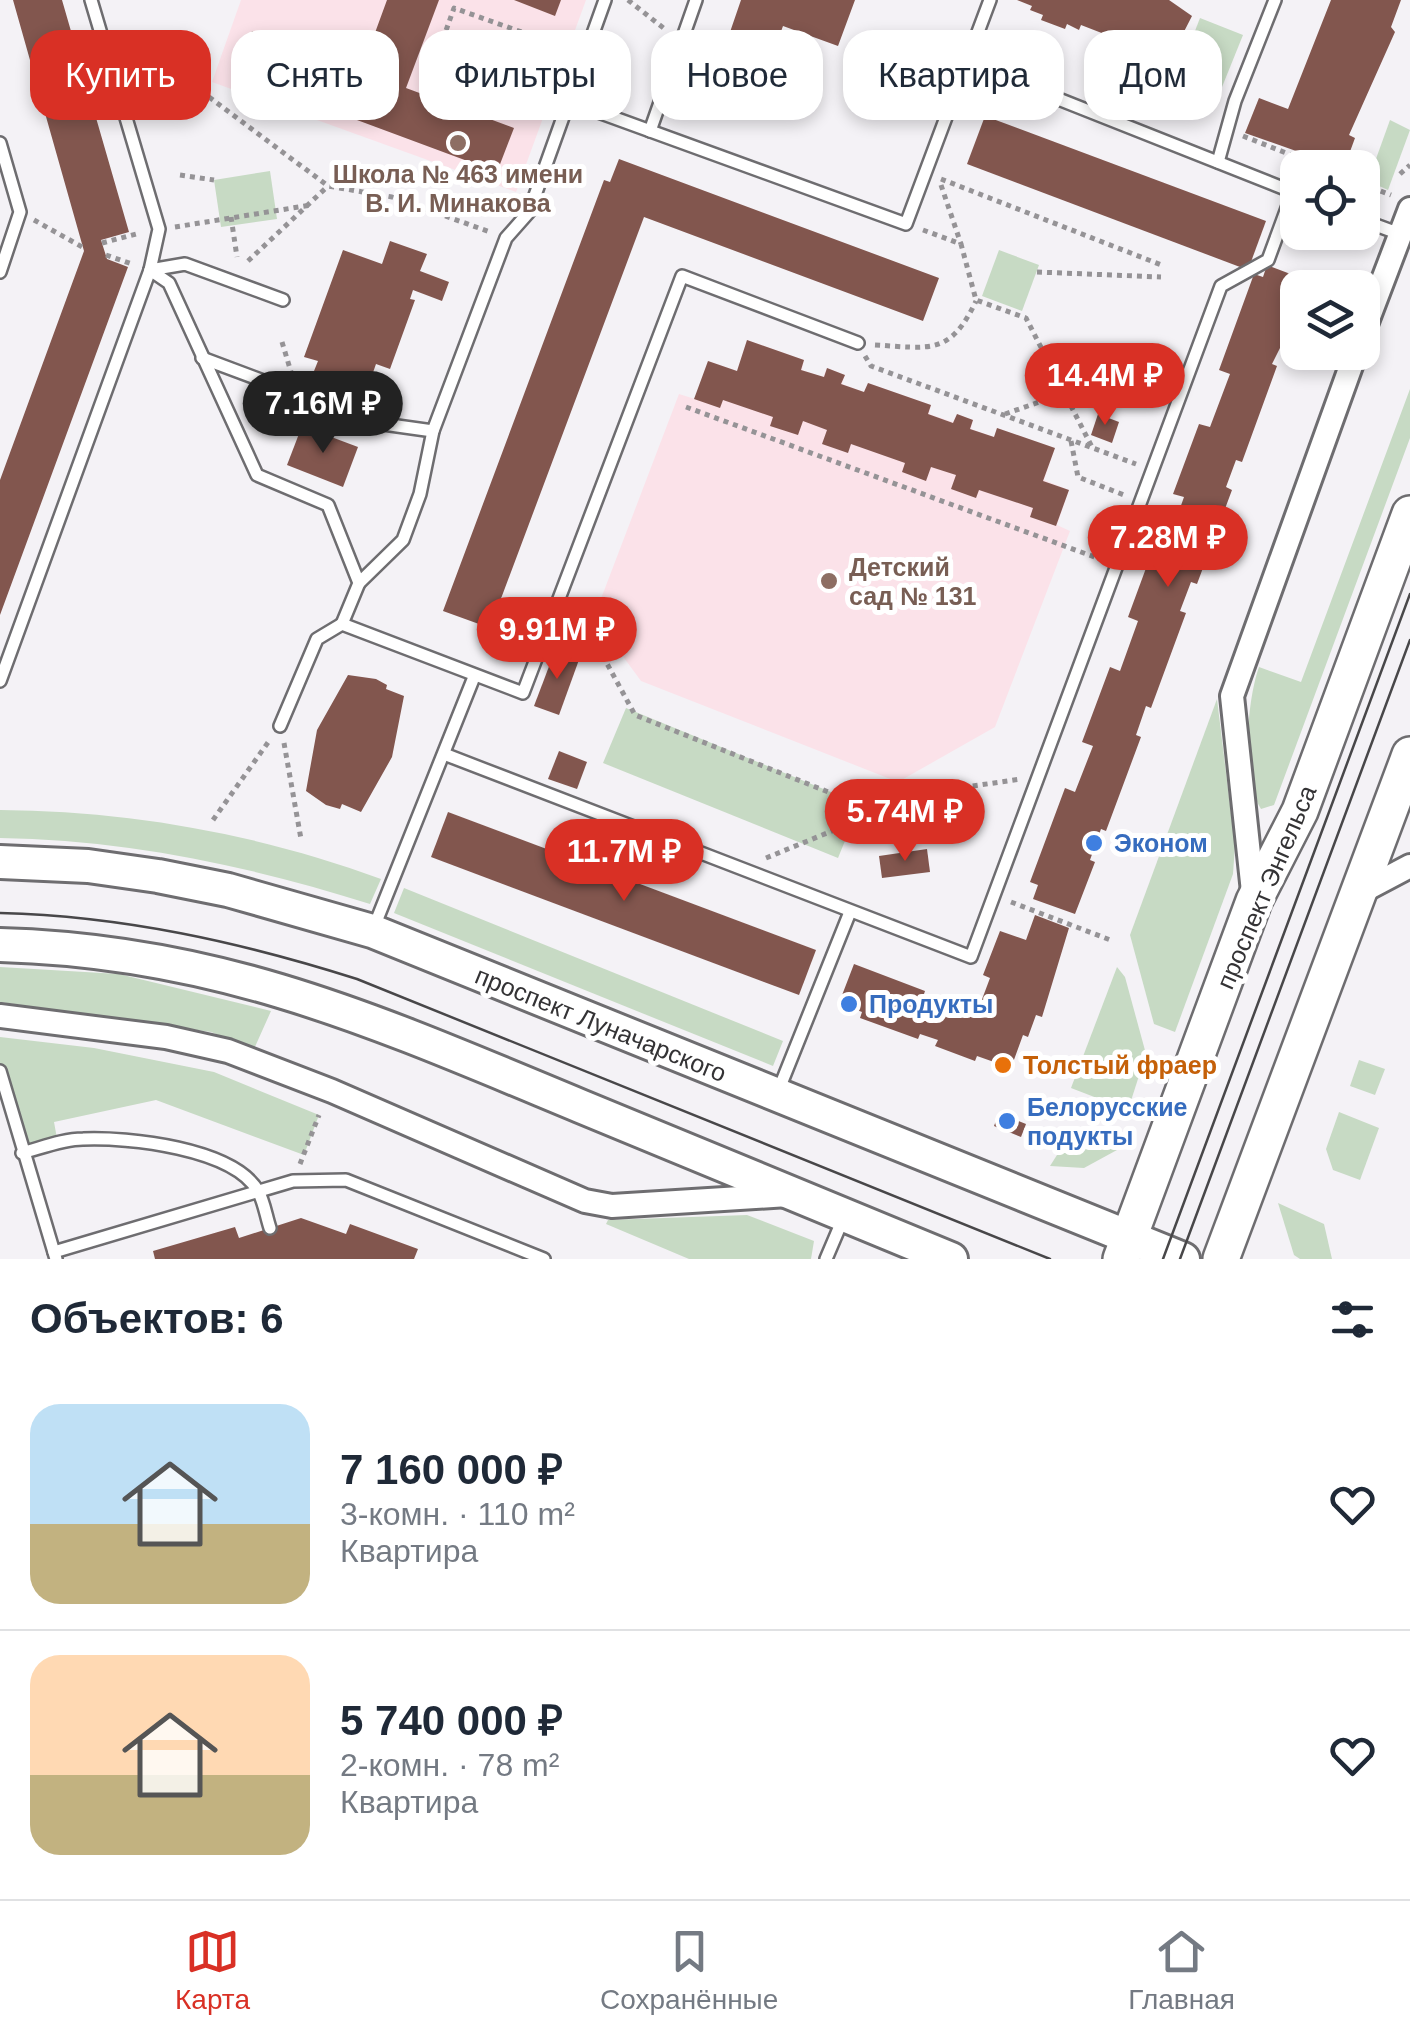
<!DOCTYPE html>
<html lang="ru">
<meta charset="utf-8">
<style>
body{margin:0;font-family:Helvetica,sans-serif;background:#f6f6f7;color:#1f2937;height:100vh;display:flex;flex-direction:column;font-size:38px;white-space:nowrap}
*{box-sizing:border-box;margin:0}
p{font-size:32px;color:#747a83}
.icon{flex:none;width:55px;height:55px;fill:none;stroke:currentColor;stroke-width:2;stroke-linecap:round;stroke-linejoin:round}
.map{position:relative;height:1259px;overflow:hidden}
.sheet{display:flex;flex-direction:column;background:#fff;flex:1}
.sheet>*{flex:none}
.banner{position:absolute;left:30px;top:30px;width:1350px;height:90px;display:flex;gap:20px}
.controls{position:absolute;left:1280px;top:150px;display:grid;gap:20px}
.controls a{display:grid;place-items:center;width:100px;height:100px;border-radius:20px;background:#fff;box-shadow:0 5px 15px #0003;font-size:50px}
.price{position:absolute;translate:-50% -85px;padding:0 22px;border-radius:35px;background:#d93025;color:#fff;font-size:32px;line-height:65px;filter:drop-shadow(0 2px 5px #0008)}
.price::after{content:'';position:absolute;left:50%;top:60px;width:30px;height:22px;margin-left:-15px;background:inherit;clip-path:polygon(0 0,100% 0,50% 100%)}
.price.active{background:#222;color:#fff}
ul{padding:0;list-style:none}
li{display:flex;align-items:center;gap:30px;height:250px;padding:0 30px}
li+li{border-top:2px solid #e0e1e3}
li span{display:grid;place-items:center;flex:none;width:280px;height:200px;border-radius:30px;color:#555}
li>.icon{margin-inline-start:auto}
span .icon{width:120px;height:120px;fill:#fffc;stroke-width:1}
li b{font-size:42px}
h2{display:flex;justify-content:space-between;align-items:center;height:120px;padding:0 30px;font-size:42px}
.pill{padding:0 35px;border-radius:30px;background:#fff;box-shadow:0 5px 15px #0003;font-size:35px;line-height:90px}
.pill.active{background:#d93025;color:#fff}
.menu{display:flex;justify-content:space-around;align-items:center;height:140px;border-top:2px solid #e0e1e3;background:#fff;font-size:28px;color:#747a83}
.menu a{display:grid;justify-items:center;gap:5px}
.menu .active{color:#d93025}
.map>svg:first-child{display:block}
.education{fill:#fbe2e9}
.green{fill:#c7dac4}
.building{fill:#82564e}
.lines{fill:none;stroke-linecap:round;stroke-linejoin:round}
.service-casing{stroke:#6e6d70;stroke-width:16}
.minor-casing{stroke:#6e6d70;stroke-width:28}
.secondary-casing{stroke:#6e6d70;stroke-width:38}
.primary-casing{stroke:#6e6d70;stroke-width:40}
.path{stroke:#959396;stroke-width:5;stroke-dasharray:5 5;stroke-linecap:butt}
.service{stroke:#fff;stroke-width:11}
.minor{stroke:#fff;stroke-width:22}
.secondary{stroke:#fff;stroke-width:32}
.primary{stroke:#fff;stroke-width:35}
.tram{stroke:#484749;stroke-width:2.5}
.education-dot{fill:#8d6e63;stroke:#fff;stroke-width:4}
.shop-dot{fill:#3f7fe0;stroke:#fff;stroke-width:4}
.food-dot{fill:#e8710a;stroke:#fff;stroke-width:4}
.labels{text-anchor:middle;stroke-width:10;stroke-linejoin:round;paint-order:stroke}
.education-label{font-size:25px;font-weight:bold;fill:#785e54;stroke:#fff}
.shop-label{font-size:25px;font-weight:bold;fill:#366cbe;stroke:#fff;text-anchor:start}
.street-label{font-size:25px;fill:#343335;stroke:#fff}
.food-label{font-size:25px;font-weight:bold;fill:#c56008;stroke:#fff;text-anchor:start}
</style>
<div class="map">
<svg width="1410" height="1259" viewBox="0 0 1410 1259">
<rect width="100%" height="100%" fill="#f4f2f6"/>
<g class="education">
<polygon points="241,0 586,0 516,192 212,82"/>
<polygon points="747,340 804,360 802,370 823,377 827,368 845,375 842,384 864,392 868,383 931,405 929,414 953,422 957,414 973,420 971,429 994,437 997,428 1055,448 1044,480 1069,490 1057,525 1070,531 995,727 898,782 641,681 594,617 679,394 695,399 708,361 737,371"/>
</g>
<g class="green">
<polygon points="1200,18 1243,35 1218,97 1176,80"/>
<polygon points="1390,120 1410,130 1388,190 1368,181"/>
<polygon points="270,171 277,219 221,227 214,180"/>
<polygon points="999,250 1039,265 1022,311 982,296"/>
<path d="M1410 389V438L1274 805 1261 809C1241 777 1247 701 1259 667L1301 682Z"/>
<polygon points="1217,699 1235,846 1233,874 1175,1032 1154,1024 1130,935"/>
<polygon points="626,708 860,804 838,858 603,763"/>
<path d="M0 810C130 811 259 834 381 879L370 904C250 866 127 840 0 838Z"/>
<polygon points="404,888 783,1041 773,1066 394,913"/>
<polygon points="0,967 119,974 271,1011 254,1049 211,1032 0,1002"/>
<polygon points="1117,967 1125,977 1146,1054 1128,1110 1071,1088"/>
<polygon points="0,1037 94,1048 214,1072 319,1115 304,1155 156,1100 54,1122 58,1144 22,1153 0,1071"/>
<polygon points="1359,1060 1385,1069 1375,1095 1350,1086"/>
<polygon points="1339,1112 1379,1128 1360,1180 1333,1170 1326,1149"/>
<polygon points="1098,1134 1128,1144 1084,1168 1050,1166 1057,1155"/>
<polygon points="1278,1203 1324,1224 1332,1259 1300,1259 1294,1255"/>
<polygon points="747,1215 814,1241 811,1259 689,1259 606,1224 608,1220"/>
</g>
<g class="building">
<polygon points="13,0 62,0 129,232 101,240 107,259 128,267 0,615 0,480 84,251"/>
<polygon points="387,0 439,0 406,88 514,128 497,172 236,75 252,31 361,71"/>
<polygon points="514,0 561,0 555,16"/>
<polygon points="741,0 855,0 838,46 783,26 774,51 729,35"/>
<polygon points="1017,0 1169,0 1192,16 1171,57 1146,53 1144,58 1109,44 1112,37 1081,25 1079,30 1067,24 1065,29 1041,20 1043,15 1030,10 1032,6"/>
<polygon points="1331,0 1401,0 1391,27 1395,32 1349,135 1355,138 1344,168 1245,133 1259,98 1288,109"/>
<polygon points="915,72 932,105 911,115 895,82"/>
<polygon points="985,116 1266,221 1248,270 967,164"/>
<polygon points="619,159 939,278 923,321 644,217 490,628 443,611 604,180 610,182"/>
<polygon points="390,241 427,254 420,271 449,282 442,301 413,290 410,299 415,300 390,369 376,364 370,381 353,374 349,384 314,371 318,361 304,357 343,250 382,264"/>
<polygon points="1267,265 1309,281 1306,288 1298,288 1298,312 1272,364 1277,366 1242,462 1236,460 1226,487 1232,490 1197,584 1191,582 1180,611 1186,613 1151,708 1146,706 1136,735 1141,737 1106,831 1101,829 1090,860 1095,862 1075,914 1033,899 1038,885 1030,882 1065,788 1075,792 1093,746 1082,742 1110,667 1120,671 1138,621 1128,617 1156,541 1167,545 1184,497 1173,494 1199,424 1210,427 1230,374 1219,370 1254,274 1263,277"/>
<polygon points="747,340 804,360 801,370 824,377 827,368 845,375 841,384 864,392 868,383 931,405 928,414 953,423 957,414 973,420 970,429 994,437 997,428 1055,448 1043,481 1069,490 1056,526 1030,517 1033,508 979,490 976,498 951,489 956,475 931,467 926,481 902,472 905,463 851,444 848,453 822,444 827,430 803,421 798,435 770,426 773,417 723,400 720,408 694,399 708,361 737,371"/>
<polygon points="1098,414 1119,422 1112,443 1091,435"/>
<polygon points="302,426 358,447 343,487 287,465"/>
<polygon points="556,648 580,657 559,715 534,706"/>
<polygon points="348,675 376,679 387,685 386,689 404,696 392,757 361,812 342,804 340,809 326,805 306,791 317,730"/>
<polygon points="559,751 587,762 577,789 548,779"/>
<polygon points="448,812 816,950 799,995 431,857"/>
<polygon points="927,849 930,872 882,878 879,856"/>
<polygon points="1035,915 1069,928 1042,1017 1036,1015 1028,1037 1023,1035 1011,1068 977,1056 975,1061 935,1046 938,1040 920,1034 918,1039 860,1018 862,1012 839,1003 854,964 925,991 923,997 957,1010 960,1003 978,1010 990,978 983,975 1000,931 1026,940"/>
<polygon points="999,1113 1026,1124 1021,1137 994,1126"/>
<polygon points="301,1218 346,1234 350,1224 418,1249 414,1259 155,1259 153,1251 235,1227 239,1238"/>
</g>
<g class="lines">
<g class="service-casing">
<g id="service">
<polyline points="965,62 1298,194"/>
<polyline points="535,89 906,224 990,0"/>
<polyline points="650,131 696,0"/>
<polyline points="0,143 20,212 0,272"/>
<polyline points="1218,162 1235,101 1275,0"/>
<polyline points="1362,220 1400,234"/>
<polyline points="150,270 169,283 257,475 328,505 359,583 342,624"/>
<polyline points="150,270 185,264 283,300"/>
<polyline points="202,358 376,423 433,431"/>
<polyline points="359,583 403,540 420,494 433,431 506,238 529,212 605,0"/>
<polyline points="0,681 150,270 159,229 91,0"/>
<polyline points="280,726 317,639 342,624 523,693 682,276 858,343"/>
<polyline points="444,754 971,957 1221,286 1268,260 1293,192"/>
<polyline points="374,927 474,677"/>
<polyline points="0,1071 56,1259"/>
<polyline points="777,1094 850,912"/>
<path d="M22 1153C41 1148 63 1139 83 1139 128 1137 233 1148 258 1191 264 1201 266 1216 270 1228"/>
<polyline points="54,1252 293,1181 346,1180 544,1259"/>
<polyline points="826,1259 843,1219"/>
</g>
</g>
<g class="minor-casing">
<g id="minor">
<polyline points="1362,335 1410,209"/>
<polyline points="1359,893 1410,866"/>
<polyline points="1254,901 1232,696 1356,352"/>
<polyline points="0,1016 166,1037 228,1051 332,1091 585,1201 612,1206 788,1195"/>
</g>
</g>
<g class="secondary-casing">
<g id="secondary">
<polyline points="0,862 88,866 158,876 228,890 372,931 1183,1259"/>
<path d="M0 945C222 951 380 1023 580 1106 703 1157 827 1208 951 1259"/>
</g>
</g>
<g class="primary-casing">
<g id="primary">
<polyline points="1121,1259 1254,901 1300,811 1410,514"/>
<polyline points="1221,1259 1410,755"/>
</g>
</g>
<g class="path">
<polyline points="628,0 666,30"/>
<polyline points="540,75 551,43"/>
<polyline points="209,97 328,186 392,197 490,232"/>
<polyline points="524,103 432,70 454,8 572,50"/>
<polyline points="1243,136 1324,168"/>
<polyline points="1400,174 1410,165"/>
<polyline points="180,175 214,180"/>
<polyline points="941,179 1164,266"/>
<polyline points="1362,184 1391,195"/>
<polyline points="941,185 961,244"/>
<polyline points="231,217 237,257"/>
<polyline points="34,220 84,248"/>
<polyline points="175,227 311,205"/>
<polyline points="923,230 961,244 976,300 1026,318 1093,449"/>
<polyline points="102,243 140,233"/>
<polyline points="106,255 132,264"/>
<polyline points="248,261 328,186"/>
<polyline points="1037,272 1161,277"/>
<polyline points="282,342 291,372"/>
<path d="M875 345C930 348 950 356 976 301"/>
<polyline points="865,356 871,366 1136,464"/>
<polyline points="686,407 1100,559"/>
<polyline points="1005,414 1125,372"/>
<polyline points="1071,441 1078,477 1124,495"/>
<polyline points="574,603 635,715 876,811"/>
<polyline points="284,743 301,839"/>
<polyline points="213,820 269,741"/>
<polyline points="766,858 925,793 1021,779"/>
<polyline points="1011,902 1113,941"/>
<polyline points="300,1164 319,1115"/>
</g>
<use href="#service" class="service"/>
<use href="#minor" class="minor"/>
<use href="#secondary" class="secondary"/>
<use href="#primary" class="primary"/>
<g class="tram">
<path d="M0 913C123 916 240 942 357 979L1050 1259"/>
<polyline points="1163,1259 1410,594"/>
<polyline points="1180,1259 1410,640"/>
</g>
</g>
<g class="education-dot">
<circle cx="458" cy="143" r="10"/>
<circle cx="829" cy="581" r="10"/>
</g>
<g class="shop-dot">
<circle cx="1094" cy="843" r="10"/>
<circle cx="849" cy="1004" r="10"/>
<circle cx="1007" cy="1121" r="10"/>
</g>
<circle class="food-dot" cx="1003" cy="1065" r="10"/>
<g class="labels">
<g class="education-label">
<text x="458" y="183">Школа № 463 имени<tspan x="458" dy="29">В. И. Минакова</tspan></text>
<text x="849" y="576" text-anchor="start">Детский<tspan x="849" dy="29">сад № 131</tspan></text>
</g>
<g class="shop-label">
<text x="1114" y="852">Эконом</text>
<text x="869" y="1013">Продукты</text>
<text x="1027" y="1116">Белорусские<tspan x="1027" dy="29">подукты</tspan></text>
</g>
<g class="street-label">
<text transform="translate(1266 887) rotate(-67)" y="9">проспект Энгельса</text>
<text transform="translate(601 1024) rotate(22)" y="9">проспект Луначарского</text>
</g>
<g class="food-label">
<text x="1023" y="1074">Толстый фраер</text>
</g>
</g>
</svg>
<div class="controls">
<a><svg class="icon" aria-label="locate" viewBox="0 0 24 24"><circle cx="12" cy="12" r="6"/><path d="M12 2v4M12 18v4M2 12h4M18 12h4"/></svg></a>
<a><svg class="icon" aria-label="layers" viewBox="0 0 24 24"><path d="M12 4l9 5-9 5-9-5zM3 14l9 5 9-5"/></svg></a>
</div>
<b class="price" style="left:1105px;top:428px">14.4M ₽</b>
<b class="price active" style="left:323px;top:456px">7.16M ₽</b>
<b class="price" style="left:1168px;top:590px">7.28M ₽</b>
<b class="price" style="left:557px;top:682px">9.91M ₽</b>
<b class="price" style="left:905px;top:864px">5.74M ₽</b>
<b class="price" style="left:624px;top:904px">11.7M ₽</b>
<div class="banner">
<a class="pill active">Купить</a>
<a class="pill">Снять</a>
<a class="pill">Фильтры</a>
<a class="pill">Новое</a>
<a class="pill">Квартира</a>
<a class="pill">Дом</a>
</div>
</div>
<section class="sheet">
<h2>Объектов: 6<svg class="icon" aria-label="filters" viewBox="0 0 24 24"><path d="M4 7h16M4 17h16"/><circle cx="9" cy="7" r="2"/><circle cx="15" cy="17" r="2"/></svg></h2>
<ul>
<li><span style="background:linear-gradient(#bfe0f5 60%,#c2b280 0)"><svg class="icon" aria-label="home" viewBox="0 0 24 24"><path d="M3 11l9-7 9 7M6 9v11h12V9"/></svg></span><div><b>7 160 000 ₽</b><p>3-комн. · 110 m²</p><p>Квартира</p></div><svg class="icon" aria-label="heart" viewBox="0 0 24 24"><path d="M12 20l-8-8c-3-5 5-10 8-4 3-6 11-1 8 4z"/></svg></li>
<li><span style="background:linear-gradient(#ffd9b3 60%,#c2b280 0)"><svg class="icon" aria-label="home" viewBox="0 0 24 24"><path d="M3 11l9-7 9 7M6 9v11h12V9"/></svg></span><div><b>5 740 000 ₽</b><p>2-комн. · 78 m²</p><p>Квартира</p></div><svg class="icon" aria-label="heart" viewBox="0 0 24 24"><path d="M12 20l-8-8c-3-5 5-10 8-4 3-6 11-1 8 4z"/></svg></li>
</ul>
</section>
<nav class="menu">
<a class="active"><svg class="icon" aria-label="map" viewBox="0 0 24 24"><path d="M3 6l6-2 6 2 6-2v14l-6 2-6-2-6 2zM9 4v14M15 6v14"/></svg>Карта</a>
<a><svg class="icon" aria-label="saved" viewBox="0 0 24 24"><path d="M7 4h10v16l-5-4-5 4z"/></svg>Сохранённые</a>
<a><svg class="icon" aria-label="home" viewBox="0 0 24 24"><path d="M3 11l9-7 9 7M6 9v11h12V9"/></svg>Главная</a>
</nav>
